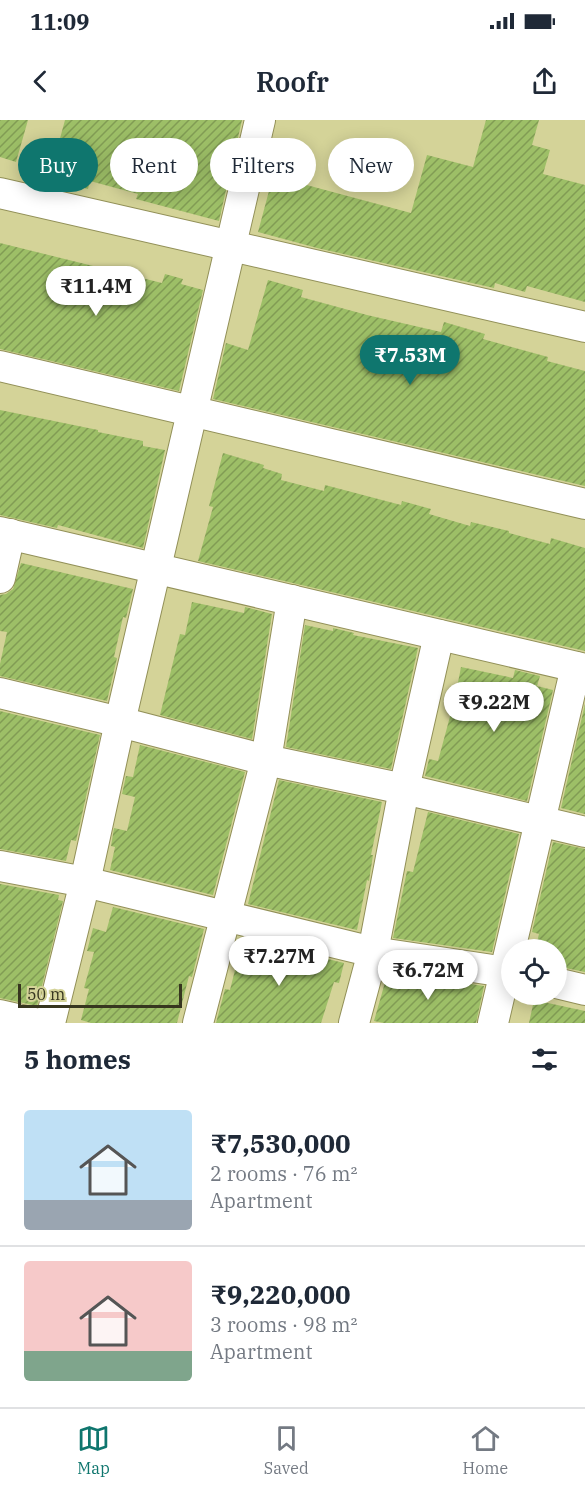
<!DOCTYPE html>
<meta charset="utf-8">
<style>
body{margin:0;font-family:"IBM Plex Serif",serif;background:#f6f6f7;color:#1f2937;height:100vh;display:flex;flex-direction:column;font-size:22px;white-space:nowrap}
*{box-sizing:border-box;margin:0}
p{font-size:20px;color:#747a83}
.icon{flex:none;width:33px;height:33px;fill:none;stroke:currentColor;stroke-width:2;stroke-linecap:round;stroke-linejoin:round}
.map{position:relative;height:903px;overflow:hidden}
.panel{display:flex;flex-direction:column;background:#fff;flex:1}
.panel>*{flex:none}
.banner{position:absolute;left:18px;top:18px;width:549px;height:54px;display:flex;gap:12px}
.controls{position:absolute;left:501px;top:819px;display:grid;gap:12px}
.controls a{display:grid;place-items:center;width:66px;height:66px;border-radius:50%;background:#fff;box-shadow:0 3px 15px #0003;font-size:30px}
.scale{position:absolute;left:18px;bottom:15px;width:164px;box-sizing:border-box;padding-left:6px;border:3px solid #37361f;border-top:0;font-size:16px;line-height:21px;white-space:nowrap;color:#37361f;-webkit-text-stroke:4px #d4d398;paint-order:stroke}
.price{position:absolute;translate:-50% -51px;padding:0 14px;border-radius:21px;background:#fff;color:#222;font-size:20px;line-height:39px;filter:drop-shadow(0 2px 3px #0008)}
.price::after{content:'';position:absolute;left:50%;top:36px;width:18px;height:14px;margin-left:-9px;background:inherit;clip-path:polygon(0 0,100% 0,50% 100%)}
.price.current{background:#0f766e;color:#fff}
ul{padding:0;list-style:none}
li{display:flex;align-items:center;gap:18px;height:150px;padding:0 24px}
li+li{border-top:2px solid #e0e1e3}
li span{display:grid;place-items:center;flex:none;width:168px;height:120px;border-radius:6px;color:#555}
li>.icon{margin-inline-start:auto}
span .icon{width:72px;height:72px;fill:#fffc;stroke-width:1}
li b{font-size:26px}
h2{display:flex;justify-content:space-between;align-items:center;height:72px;padding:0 24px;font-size:26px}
.chip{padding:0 21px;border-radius:27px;background:#fff;box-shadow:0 3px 15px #0003;font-size:21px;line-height:54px}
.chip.current{background:#0f766e;color:#fff}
.status{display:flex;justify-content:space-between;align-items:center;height:42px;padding:0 30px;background:#fff;direction:ltr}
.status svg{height:16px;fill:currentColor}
header{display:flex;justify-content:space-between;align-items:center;height:78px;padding:0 24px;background:#fff;font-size:27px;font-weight:600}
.dock{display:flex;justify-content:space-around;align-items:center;height:84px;border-top:2px solid #e0e1e3;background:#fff;font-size:16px;color:#747a83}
.dock a{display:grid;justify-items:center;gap:3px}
.dock .current{color:#0f766e}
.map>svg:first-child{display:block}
.building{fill:url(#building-hatch)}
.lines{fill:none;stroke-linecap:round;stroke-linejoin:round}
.minor-casing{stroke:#929058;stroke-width:32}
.minor{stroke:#fff;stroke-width:30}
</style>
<div class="status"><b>11:09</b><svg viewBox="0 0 49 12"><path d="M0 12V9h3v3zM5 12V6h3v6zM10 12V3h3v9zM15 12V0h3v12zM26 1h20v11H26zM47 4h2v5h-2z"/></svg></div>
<header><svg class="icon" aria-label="back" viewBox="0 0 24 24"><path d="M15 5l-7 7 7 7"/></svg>Roofr<svg class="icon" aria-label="share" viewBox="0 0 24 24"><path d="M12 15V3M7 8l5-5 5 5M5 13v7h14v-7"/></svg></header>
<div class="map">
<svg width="585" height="903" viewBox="0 0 585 903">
<defs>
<pattern id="building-hatch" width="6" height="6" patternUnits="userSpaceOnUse" patternTransform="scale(1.5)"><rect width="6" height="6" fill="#9dbf67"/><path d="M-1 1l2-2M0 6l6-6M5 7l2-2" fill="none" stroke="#819c54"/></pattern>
</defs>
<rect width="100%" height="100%" fill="#d4d398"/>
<g class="building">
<polygon points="0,0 28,0 16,42 0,37"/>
<polygon points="65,0 242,0 219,101 136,79 138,74 90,61 88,69 49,59"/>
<polygon points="486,0 539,0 532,25 550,30 543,54 585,65 585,182 527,166 525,172 495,163 494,168 317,128 258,112 273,56 411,93 427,35 473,47"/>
<polygon points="0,123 162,163 165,154 183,159 181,164 203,170 179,271 0,229"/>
<polygon points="268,160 303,170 301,177 367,195 441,212 444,202 485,214 483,219 548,237 547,241 585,251 585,366 213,279 226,223 248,230"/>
<polygon points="0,290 98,310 98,312 143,321 143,326 165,330 143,428 58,405 57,408 0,395"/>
<polygon points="223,333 264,345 263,348 282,354 281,360 324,371 325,365 401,385 402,381 431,389 429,394 470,406 471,402 509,411 509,413 550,424 551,418 585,428 585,531 198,441 213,387 209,386"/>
<polygon points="21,443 133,469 126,498 123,497 114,537 117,538 107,581 0,556 0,544 7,512 0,511 0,475 6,474 13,469"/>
<polygon points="192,482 244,493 245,487 272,494 252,619 160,595 180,514 185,515"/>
<polygon points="305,505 333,511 333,508 354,513 353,515 418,528 391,649 286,627"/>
<polygon points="461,547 513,558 515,550 540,556 537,566 553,570 527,681 425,656 429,639 438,641 455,578"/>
<polygon points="585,584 585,694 561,688"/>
<polygon points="0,591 100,615 76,721 71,720 66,741 0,729"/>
<polygon points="140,625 245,652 213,775 110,750 115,727 111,726 114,708 127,711 135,677 122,674 126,656 133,657"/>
<polygon points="279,660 382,682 371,735 373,735 369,761 367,760 357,810 248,784"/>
<polygon points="428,692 519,714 492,832 393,818 407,751 413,752"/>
<polygon points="553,722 585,729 585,852 556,846 556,830 535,830 539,814 532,812"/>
<polygon points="0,764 59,775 58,780 63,781 37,886 0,878"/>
<polygon points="113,787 204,809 192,857 189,856 177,903 91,903 81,900 89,869 84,868 94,832 87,831 93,808 106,812"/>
<polygon points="246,819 344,843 339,863 334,862 321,903 216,903 225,869 230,870 236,846 239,846"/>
<polygon points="388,852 484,866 476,903 384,903 374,901"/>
<polygon points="534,880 585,891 585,903 529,903"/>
</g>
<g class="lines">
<g class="minor-casing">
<g id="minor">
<polyline points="0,73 585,207"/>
<polyline points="0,246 585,384"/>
<polyline points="0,412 585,549"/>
<polyline points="0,458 10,414"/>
<polyline points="0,573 120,602 266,640 404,669 585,712"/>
<polyline points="0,746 85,762 373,832 512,853"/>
<polyline points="556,863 585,870"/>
<polyline points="0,895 35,903"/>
<polyline points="50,903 85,762 120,602 260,0"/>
<polyline points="198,903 266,640 292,480"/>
<polyline points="354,903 373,832 404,669 439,515"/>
<polyline points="493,903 576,547"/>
</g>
</g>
<use href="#minor" class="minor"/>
</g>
</svg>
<div class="controls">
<a><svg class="icon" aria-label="locate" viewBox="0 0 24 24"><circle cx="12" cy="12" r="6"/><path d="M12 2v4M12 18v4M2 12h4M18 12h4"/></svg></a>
</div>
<div class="scale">50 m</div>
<b class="price" style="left:96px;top:197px">₹11.4M</b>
<b class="price current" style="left:410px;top:266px">₹7.53M</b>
<b class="price" style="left:494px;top:613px">₹9.22M</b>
<b class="price" style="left:279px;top:867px">₹7.27M</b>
<b class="price" style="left:428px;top:881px">₹6.72M</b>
<div class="banner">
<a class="chip current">Buy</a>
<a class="chip">Rent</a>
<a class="chip">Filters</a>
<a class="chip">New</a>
</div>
</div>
<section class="panel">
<h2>5 homes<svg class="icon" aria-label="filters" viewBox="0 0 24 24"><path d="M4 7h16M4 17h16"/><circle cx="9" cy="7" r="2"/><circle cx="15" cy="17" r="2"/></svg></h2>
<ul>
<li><span style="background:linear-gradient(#bfe0f5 75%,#9aa5b1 0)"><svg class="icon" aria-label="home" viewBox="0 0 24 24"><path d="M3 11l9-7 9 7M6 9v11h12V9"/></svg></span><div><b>₹7,530,000</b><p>2 rooms · 76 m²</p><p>Apartment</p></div></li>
<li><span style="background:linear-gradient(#f6c9c9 75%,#7fa58c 0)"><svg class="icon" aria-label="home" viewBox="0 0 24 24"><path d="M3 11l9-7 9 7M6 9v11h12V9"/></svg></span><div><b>₹9,220,000</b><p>3 rooms · 98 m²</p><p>Apartment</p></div></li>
</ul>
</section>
<nav class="dock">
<a class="current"><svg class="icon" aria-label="map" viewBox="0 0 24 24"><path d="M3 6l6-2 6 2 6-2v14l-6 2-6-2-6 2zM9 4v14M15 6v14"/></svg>Map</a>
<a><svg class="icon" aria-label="saved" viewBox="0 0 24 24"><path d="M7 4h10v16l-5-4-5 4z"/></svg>Saved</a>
<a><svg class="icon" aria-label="home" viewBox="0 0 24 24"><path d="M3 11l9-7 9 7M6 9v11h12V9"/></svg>Home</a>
</nav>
